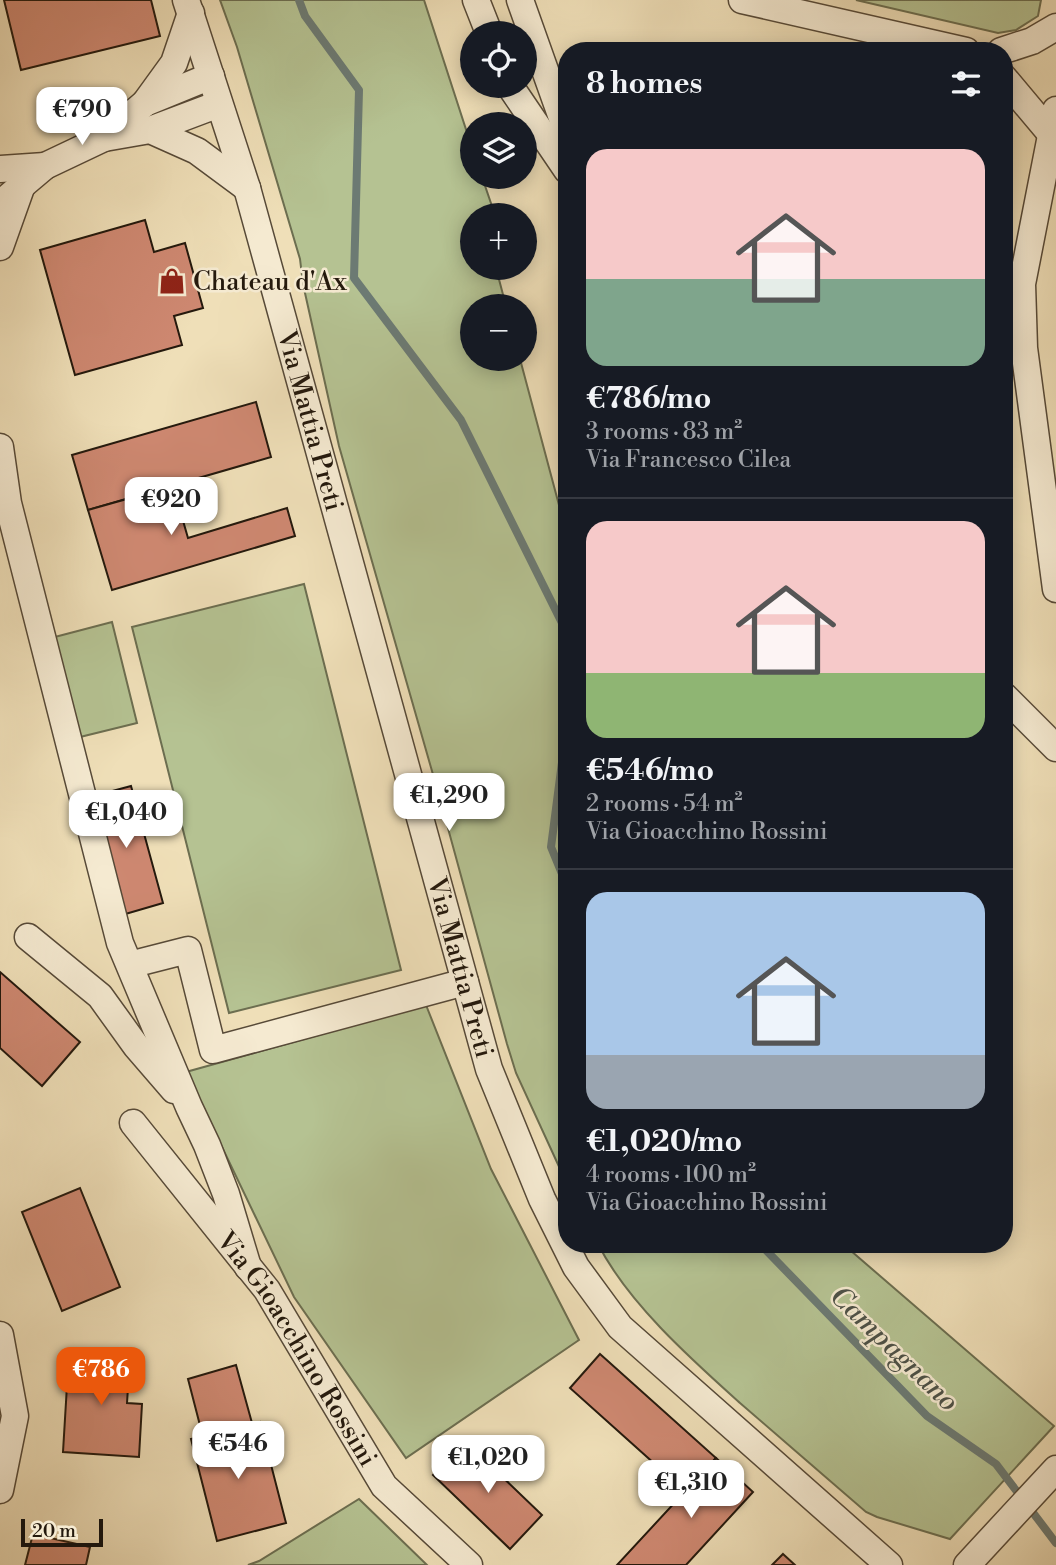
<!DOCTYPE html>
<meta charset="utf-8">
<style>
body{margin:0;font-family:"Libre Bodoni",serif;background:#20242c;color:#f1f3f6;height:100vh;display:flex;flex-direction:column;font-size:26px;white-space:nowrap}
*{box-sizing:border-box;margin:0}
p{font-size:23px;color:#9ea1a6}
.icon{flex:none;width:38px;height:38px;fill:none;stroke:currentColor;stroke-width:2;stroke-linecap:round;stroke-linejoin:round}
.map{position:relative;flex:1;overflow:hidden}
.details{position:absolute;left:558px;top:42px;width:455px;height:1211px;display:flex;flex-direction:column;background:#171b24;border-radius:28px;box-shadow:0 4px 18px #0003}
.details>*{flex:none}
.fabs{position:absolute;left:460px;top:21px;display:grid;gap:14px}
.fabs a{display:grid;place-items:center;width:77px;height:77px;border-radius:50%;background:#171b24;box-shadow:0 4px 18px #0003;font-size:35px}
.scale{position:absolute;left:21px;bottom:18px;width:82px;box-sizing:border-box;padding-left:7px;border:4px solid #24190d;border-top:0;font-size:19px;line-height:24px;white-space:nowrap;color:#24190d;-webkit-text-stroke:5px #f5ead1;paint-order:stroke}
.price{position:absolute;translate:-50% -60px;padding:0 16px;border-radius:14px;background:#fff;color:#222;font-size:23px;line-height:46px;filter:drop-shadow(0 2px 4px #0008)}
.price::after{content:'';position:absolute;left:50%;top:42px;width:21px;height:16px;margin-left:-10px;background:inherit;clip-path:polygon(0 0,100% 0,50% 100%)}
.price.current{background:#ea580c;color:#fff}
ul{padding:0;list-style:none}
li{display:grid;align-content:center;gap:14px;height:371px;padding:0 28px}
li+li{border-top:2px solid #363941}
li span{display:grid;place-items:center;height:217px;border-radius:21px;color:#555}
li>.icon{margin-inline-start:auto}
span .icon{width:126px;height:126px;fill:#fffc;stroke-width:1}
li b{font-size:30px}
h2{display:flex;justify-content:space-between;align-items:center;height:84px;padding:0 28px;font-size:30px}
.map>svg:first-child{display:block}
.green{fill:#b5c292;stroke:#6c6e50;stroke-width:2}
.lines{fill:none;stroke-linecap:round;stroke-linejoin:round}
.stream{stroke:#6c7a73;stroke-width:8}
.building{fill:#ce8871;stroke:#24190d;stroke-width:2}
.minor-casing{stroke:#574a38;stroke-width:29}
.minor{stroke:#f5ead1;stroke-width:26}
.labels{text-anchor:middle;stroke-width:5;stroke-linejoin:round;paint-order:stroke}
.poi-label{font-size:26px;fill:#24190d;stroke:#f5ead1;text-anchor:start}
.street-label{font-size:26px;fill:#24190d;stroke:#f5ead1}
.water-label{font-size:28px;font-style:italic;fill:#4e5248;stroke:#f5ead1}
</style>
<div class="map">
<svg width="1056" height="1565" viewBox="0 0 1056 1565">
<rect width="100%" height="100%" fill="#efdfb8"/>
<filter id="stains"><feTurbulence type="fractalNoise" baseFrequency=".00286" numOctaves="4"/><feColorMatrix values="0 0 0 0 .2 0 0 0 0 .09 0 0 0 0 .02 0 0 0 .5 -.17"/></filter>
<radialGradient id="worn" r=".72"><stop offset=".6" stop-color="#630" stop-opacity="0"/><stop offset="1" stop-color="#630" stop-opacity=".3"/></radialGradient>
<g class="green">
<polygon points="220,0 424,0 472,148 472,177 482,177 495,215 472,215 472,268 496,268 506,306 472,306 472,359 520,359 567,535 567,1184 516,1073 507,1044 440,799 339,446 303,284 300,259 237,47"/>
<polygon points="856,0 1041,0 1038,16 1016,30 998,33"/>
<polygon points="304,584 401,970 229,1013 132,627"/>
<polygon points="112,622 137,723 76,738 51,638"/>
<polygon points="426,1005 491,1169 579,1340 406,1458 294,1297 186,1072"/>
<path d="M598 1244H843L1054 1426 950 1539 877 1517 866 1512C824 1476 782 1439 740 1403 691 1359 628 1303 598 1244Z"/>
<polygon points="359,1499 427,1565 248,1565 259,1561"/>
</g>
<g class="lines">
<g class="stream">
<polyline points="299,0 305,16 359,90 354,278 461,420 564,627 567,660"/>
<polyline points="567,724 551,847 567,886"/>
<polyline points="760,1244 927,1416 996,1464 1056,1543"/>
</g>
</g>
<g class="building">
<polygon points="4,0 151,0 160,36 21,70"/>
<polygon points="145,220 154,252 185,243 203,308 174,316 182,345 75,375 40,250"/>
<polygon points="256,402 271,457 88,510 72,455"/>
<polygon points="173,486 188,538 287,508 295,536 112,590 88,510"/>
<polygon points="131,786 163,903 122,915 90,797"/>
<polygon points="0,972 80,1042 42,1086 0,1048"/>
<polygon points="80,1188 120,1287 62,1311 22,1212"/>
<polygon points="69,1352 130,1356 127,1403 142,1404 139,1457 63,1452"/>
<polygon points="600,1354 716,1458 685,1491 570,1388"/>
<polygon points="236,1365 252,1423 203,1437 188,1379"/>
<polygon points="260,1422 286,1523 217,1541 191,1439"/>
<polygon points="465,1441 542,1515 510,1549 433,1475"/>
<polygon points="716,1458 753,1492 686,1565 617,1565"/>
<polygon points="33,1534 90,1547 86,1565 25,1565"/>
<polygon points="783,1554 795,1565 772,1565"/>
</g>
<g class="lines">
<g class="minor-casing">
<g id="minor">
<path id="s1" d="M186 0 247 188 489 1069 542 1199 576 1267 620 1327 889 1565"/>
<polyline points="476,0 489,33"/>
<polyline points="520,0 567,132"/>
<polyline points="742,0 966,51"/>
<polyline points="191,13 174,63 145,103 104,138 150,130 197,151 247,188"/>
<polyline points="1001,51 1032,41 1056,27"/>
<polyline points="1004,78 1051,134"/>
<polyline points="510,86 567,170"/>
<polyline points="145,103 211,76"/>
<polyline points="1056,110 1022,284 1024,348 1056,589"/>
<polyline points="150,130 219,104"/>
<polyline points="0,169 45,166"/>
<polyline points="0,204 45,166 104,138"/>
<polyline points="0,247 21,188"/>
<polyline points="0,447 8,503 120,943 189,1107 207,1145 226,1194 248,1267"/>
<polyline points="1004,696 1056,748"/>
<polyline points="28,937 100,996 136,1046 174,1090"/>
<polyline points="141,962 188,950 213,1050 465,982"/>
<path id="s2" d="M133 1123 267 1290 384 1486 469 1565"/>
<polyline points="0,1335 15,1416 0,1490"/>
<polyline points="967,1565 1056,1469"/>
</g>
</g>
<use href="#minor" class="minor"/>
</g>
<defs>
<g id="shop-bare" transform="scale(2.1)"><path d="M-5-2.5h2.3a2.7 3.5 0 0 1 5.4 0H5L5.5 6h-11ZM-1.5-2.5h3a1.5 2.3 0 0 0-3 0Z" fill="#8f2418" stroke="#f5ead1" stroke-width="2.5" paint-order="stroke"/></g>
</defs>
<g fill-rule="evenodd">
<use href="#shop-bare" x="172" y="281"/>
</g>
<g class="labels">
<g class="poi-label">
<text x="193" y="290">Chateau d'Ax</text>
</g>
<g class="street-label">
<text dy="9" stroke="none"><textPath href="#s1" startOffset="439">Via Mattia Preti</textPath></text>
<text dy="9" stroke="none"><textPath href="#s1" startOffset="1006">Via Mattia Preti</textPath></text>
<text dy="9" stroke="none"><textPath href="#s2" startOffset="280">Via Gioacchino Rossini</textPath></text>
</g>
<g class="water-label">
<text transform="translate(895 1348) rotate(44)" y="10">Campagnano</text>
</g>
</g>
<rect width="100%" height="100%" filter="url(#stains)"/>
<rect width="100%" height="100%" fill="url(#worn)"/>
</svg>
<div class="fabs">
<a><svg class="icon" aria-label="locate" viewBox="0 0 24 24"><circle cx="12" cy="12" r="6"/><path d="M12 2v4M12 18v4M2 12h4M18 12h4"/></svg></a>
<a><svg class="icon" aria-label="layers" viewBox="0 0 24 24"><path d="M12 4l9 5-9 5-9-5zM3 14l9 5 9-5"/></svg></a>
<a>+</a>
<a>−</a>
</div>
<div class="scale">20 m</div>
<b class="price" style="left:82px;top:147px">€790</b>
<b class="price" style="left:171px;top:537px">€920</b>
<b class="price" style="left:449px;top:833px">€1,290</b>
<b class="price" style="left:126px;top:850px">€1,040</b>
<b class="price current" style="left:101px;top:1407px">€786</b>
<b class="price" style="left:238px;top:1481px">€546</b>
<b class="price" style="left:488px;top:1495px">€1,020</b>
<b class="price" style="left:691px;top:1520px">€1,310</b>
<section class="details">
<h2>8 homes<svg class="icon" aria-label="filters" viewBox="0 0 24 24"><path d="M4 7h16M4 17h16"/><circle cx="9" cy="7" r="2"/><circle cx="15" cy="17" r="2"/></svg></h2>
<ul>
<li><span style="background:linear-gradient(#f6c9c9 60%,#7fa58c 0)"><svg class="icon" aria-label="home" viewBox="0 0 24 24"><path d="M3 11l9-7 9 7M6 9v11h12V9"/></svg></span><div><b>€786/mo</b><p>3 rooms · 83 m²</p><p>Via Francesco Cilea</p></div></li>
<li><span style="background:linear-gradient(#f6c9c9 70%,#8fb573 0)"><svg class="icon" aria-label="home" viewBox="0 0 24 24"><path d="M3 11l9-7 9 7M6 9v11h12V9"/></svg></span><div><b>€546/mo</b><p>2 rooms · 54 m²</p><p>Via Gioacchino Rossini</p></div></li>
<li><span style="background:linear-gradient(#a9c7e8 75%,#9aa5b1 0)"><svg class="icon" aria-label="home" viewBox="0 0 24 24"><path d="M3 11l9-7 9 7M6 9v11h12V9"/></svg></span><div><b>€1,020/mo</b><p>4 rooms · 100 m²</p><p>Via Gioacchino Rossini</p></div></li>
</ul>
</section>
</div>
